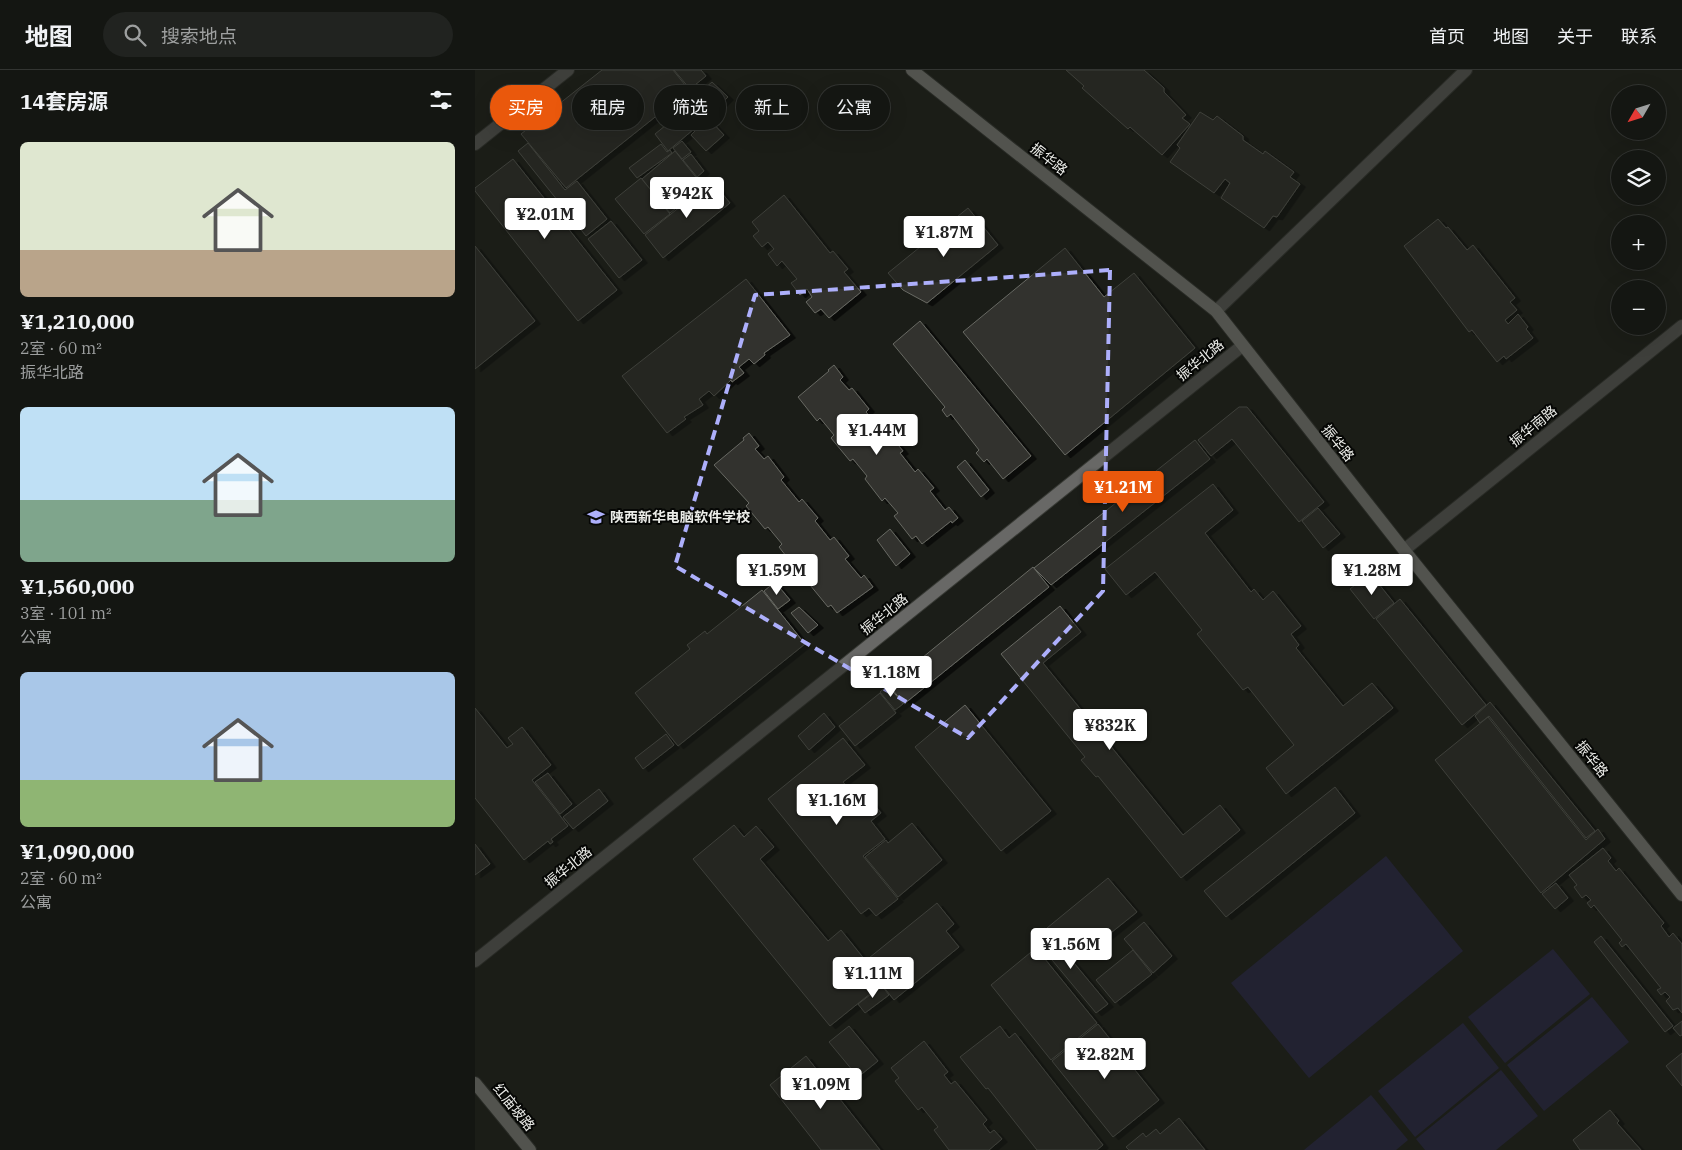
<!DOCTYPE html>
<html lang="zh">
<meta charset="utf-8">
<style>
body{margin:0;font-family:"IBM Plex Serif","Noto Sans SC",serif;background:#212320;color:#f1f3f6;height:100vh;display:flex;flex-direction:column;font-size:19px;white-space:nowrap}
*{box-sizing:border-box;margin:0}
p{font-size:16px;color:#9d9f9f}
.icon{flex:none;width:28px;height:28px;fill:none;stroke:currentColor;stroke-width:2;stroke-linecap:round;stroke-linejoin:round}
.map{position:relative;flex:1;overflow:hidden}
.details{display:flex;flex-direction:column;background:#141612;width:475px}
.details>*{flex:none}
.hud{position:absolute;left:15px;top:15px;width:475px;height:45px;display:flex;gap:10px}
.needle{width:32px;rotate:231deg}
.fabs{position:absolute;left:1136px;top:15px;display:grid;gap:10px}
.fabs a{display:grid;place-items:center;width:55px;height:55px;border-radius:50%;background:#141612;box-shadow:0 5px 20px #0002,0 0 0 1px #333532;font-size:25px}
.price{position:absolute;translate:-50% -42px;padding:0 11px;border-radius:5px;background:#fff;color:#222;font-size:16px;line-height:32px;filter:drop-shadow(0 1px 2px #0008)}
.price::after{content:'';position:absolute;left:50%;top:30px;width:15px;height:11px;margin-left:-8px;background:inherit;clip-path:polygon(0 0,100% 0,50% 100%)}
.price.current{background:#ea580c;color:#fff}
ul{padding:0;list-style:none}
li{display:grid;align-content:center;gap:10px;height:265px;padding:0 20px}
li span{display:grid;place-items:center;height:155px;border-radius:8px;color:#555}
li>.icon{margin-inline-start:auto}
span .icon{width:90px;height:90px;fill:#fffc;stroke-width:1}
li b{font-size:21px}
h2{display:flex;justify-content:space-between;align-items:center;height:60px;padding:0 20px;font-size:21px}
.pill{padding:0 18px;border-radius:22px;background:#141612;box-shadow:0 5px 20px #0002,0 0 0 1px #333532;font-size:18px;line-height:45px}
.pill.current{background:#ea580c;color:#fff}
header{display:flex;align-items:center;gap:30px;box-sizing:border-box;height:70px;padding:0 25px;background:#141612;border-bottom:1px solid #333532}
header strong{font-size:24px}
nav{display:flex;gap:28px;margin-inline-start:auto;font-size:18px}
.search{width:350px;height:45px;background:#212320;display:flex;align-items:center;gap:12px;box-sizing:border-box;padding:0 18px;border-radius:28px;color:#9d9f9f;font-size:19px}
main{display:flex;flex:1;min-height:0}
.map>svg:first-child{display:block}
.garden{fill:#2b2951}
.building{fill:#31322d;stroke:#686963;filter:url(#shadow)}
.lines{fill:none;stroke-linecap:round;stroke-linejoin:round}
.street-casing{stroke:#383a35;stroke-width:14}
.secondary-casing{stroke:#383a35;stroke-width:14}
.street{stroke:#686866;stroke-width:12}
.secondary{stroke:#949590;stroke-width:12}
.marked{fill:none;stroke:#adaffb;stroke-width:4;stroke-dasharray:10 6;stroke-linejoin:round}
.labels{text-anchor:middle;stroke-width:4;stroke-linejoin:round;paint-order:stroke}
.street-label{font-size:14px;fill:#ebece8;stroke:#060705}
.poi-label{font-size:14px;font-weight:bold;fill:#ebece8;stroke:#060705;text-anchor:start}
</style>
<header>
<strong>地图</strong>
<div class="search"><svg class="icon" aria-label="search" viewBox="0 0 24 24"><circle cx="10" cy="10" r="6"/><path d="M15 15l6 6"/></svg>搜索地点</div>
<nav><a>首页</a><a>地图</a><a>关于</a><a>联系</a></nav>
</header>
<main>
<section class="details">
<h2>14套房源<svg class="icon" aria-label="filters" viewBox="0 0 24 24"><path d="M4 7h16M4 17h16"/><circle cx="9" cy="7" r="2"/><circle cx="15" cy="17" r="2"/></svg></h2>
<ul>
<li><span style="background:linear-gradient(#dfe7d0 70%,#b9a48a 0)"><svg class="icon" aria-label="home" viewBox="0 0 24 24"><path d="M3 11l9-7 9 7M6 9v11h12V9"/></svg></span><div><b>¥1,210,000</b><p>2室 · 60 m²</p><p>振华北路</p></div></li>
<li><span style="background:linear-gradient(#bfe0f5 60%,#7fa58c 0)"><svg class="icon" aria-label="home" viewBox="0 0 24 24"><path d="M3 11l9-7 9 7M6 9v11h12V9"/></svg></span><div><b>¥1,560,000</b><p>3室 · 101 m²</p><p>公寓</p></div></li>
<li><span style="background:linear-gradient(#a9c7e8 70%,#8fb573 0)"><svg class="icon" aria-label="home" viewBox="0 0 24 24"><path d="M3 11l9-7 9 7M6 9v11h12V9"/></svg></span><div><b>¥1,090,000</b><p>2室 · 60 m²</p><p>公寓</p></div></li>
</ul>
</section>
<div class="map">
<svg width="1207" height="1080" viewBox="0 0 1207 1080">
<defs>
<filter id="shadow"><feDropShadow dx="5.5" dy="3" stdDeviation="0" flood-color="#0009"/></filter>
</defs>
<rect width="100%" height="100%" fill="#1b1d18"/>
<g class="garden">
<polygon points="911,786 988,881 834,1008 756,913"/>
<polygon points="1078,879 1115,924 1030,993 993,947"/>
<polygon points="1117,927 1154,972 1069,1041 1032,995"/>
<polygon points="988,953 1024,998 940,1067 903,1021"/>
<polygon points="1026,1000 1063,1046 1021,1080 950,1080 941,1069"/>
<polygon points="896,1025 933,1070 921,1080 829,1080"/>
</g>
<g class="building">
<polygon points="127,0 198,0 214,20 91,118 46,64"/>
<polygon points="199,0 226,0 231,6 215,19"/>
<polygon points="591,0 669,0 689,18 689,22 711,45 707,48 715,54 687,85 655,57 653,59 607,18 609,16"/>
<polygon points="237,12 253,27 246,34 230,18"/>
<polygon points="226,17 243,34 235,41 219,24"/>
<polygon points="725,42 738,50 742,46 768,66 768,70 788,84 790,81 819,102 815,107 825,114 802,147 798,146 789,158 746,128 755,113 750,109 739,123 695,92 705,78 702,75"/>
<polygon points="206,43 219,59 193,81 180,64"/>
<polygon points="233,48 249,65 231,81 216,65"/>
<polygon points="207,71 216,82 207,89 198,78"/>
<polygon points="53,73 90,120 102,111 132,149 111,166 43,81"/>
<polygon points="186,74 192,82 195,80 197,83 162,108 154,98"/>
<polygon points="200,81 228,116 195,143 167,109"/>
<polygon points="216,84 229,101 222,107 208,90"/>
<polygon points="38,89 142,220 103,251 0,121 0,118"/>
<polygon points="166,108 195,144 169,164 140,129"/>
<polygon points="237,111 255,133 188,188 170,165"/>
<polygon points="309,125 355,183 358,181 373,199 369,202 386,222 354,248 346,239 340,243 331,232 337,227 332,219 325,225 316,213 322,209 307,191 302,196 293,184 299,179 293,172 287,177 278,166 284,161 277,152"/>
<polygon points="493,138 523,175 452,233 428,220 413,203"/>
<polygon points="963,149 971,158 973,157 992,180 998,175 1040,228 1035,232 1042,240 1030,250 1033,254 1043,244 1053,257 1051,259 1058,268 1031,289 1029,286 1022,292 997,260 994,262 929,176"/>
<polygon points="136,151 167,190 144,208 113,169"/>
<polygon points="0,176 60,251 0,299"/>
<polygon points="590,178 629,227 659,203 720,278 590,385 488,262"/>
<polygon points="271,209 315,265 289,283 290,285 279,294 274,289 264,297 269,303 257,312 256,310 239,326 234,321 224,329 228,335 209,347 211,349 192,363 147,306"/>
<polygon points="445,251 556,386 528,409 512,389 509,392 501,383 504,380 476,344 472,347 467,340 470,337 418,274"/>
<polygon points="359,295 368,307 365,310 374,320 377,318 394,339 391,342 408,363 411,360 428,381 425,383 440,402 443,399 459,418 455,421 470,440 474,437 483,448 477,453 476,451 447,474 441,466 437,469 419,446 423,443 410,428 407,431 390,409 392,406 378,389 375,391 356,368 359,365 345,348 342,351 323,327 354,301 353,300"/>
<polygon points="764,337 772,337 849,432 824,452 757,369 736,386 723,370"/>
<polygon points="274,363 284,376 280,379 289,389 293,386 309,407 306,410 324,432 327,429 343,448 340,451 355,470 359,467 374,486 370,489 386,508 389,505 398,517 362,543 356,535 353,537 335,515 338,512 325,497 322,500 304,477 307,474 293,457 290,459 271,436 274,433 239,395 269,370 268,368"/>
<polygon points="720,370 735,389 576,515 559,498"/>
<polygon points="490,390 514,420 506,427 482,397"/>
<polygon points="738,414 758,440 730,463 776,522 779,519 788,530 798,521 826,556 816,564 824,575 821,578 868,636 897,613 918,638 811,724 791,698 819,675 773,617 768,620 722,564 727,560 680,502 651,525 630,499"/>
<polygon points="843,438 865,464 848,478 827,451"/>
<polygon points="415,459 435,484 421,496 402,470"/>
<polygon points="558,497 574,517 429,634 414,615"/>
<polygon points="895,503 919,533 899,549 875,519"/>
<polygon points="300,512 315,530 303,539 289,521"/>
<polygon points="287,520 330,574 203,676 160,623 215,579 212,575 230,561 232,564"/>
<polygon points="925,529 1011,635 987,655 901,549"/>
<polygon points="585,536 606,562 568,593 708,765 745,735 765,760 706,808 623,706 621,707 606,690 610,687 526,584"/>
<polygon points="324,537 343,555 333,563 316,543"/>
<polygon points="413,615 428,634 420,640 405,622"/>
<polygon points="405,623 421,643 380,676 364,656"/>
<polygon points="1015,632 1120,761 1111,768 1014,646 1005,653 1000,646"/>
<polygon points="490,635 576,741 526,781 440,677"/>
<polygon points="0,638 32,678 38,674 33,668 47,657 76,695 57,710 93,756 76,769 78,772 75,774 73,771 49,790 0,728"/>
<polygon points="349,643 360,657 334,680 323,666"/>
<polygon points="1013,647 1111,770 1123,759 1130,769 1066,823 960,690"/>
<polygon points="191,664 199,675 168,699 160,688"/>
<polygon points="368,668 390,695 368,712 381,728 389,722 406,743 396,751 410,769 388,786 423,829 401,846 394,838 386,844 293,729"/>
<polygon points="73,703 97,734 85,744 60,712"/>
<polygon points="860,717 880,743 751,847 729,821"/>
<polygon points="124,719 133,731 98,759 88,747"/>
<polygon points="437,753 467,790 423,827 390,787 411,770 413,773"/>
<polygon points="259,755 269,767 281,756 299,777 285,789 353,871 366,860 390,890 387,892 406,915 355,956 218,789"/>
<polygon points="0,774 15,794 0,805"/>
<polygon points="1128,778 1136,788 1133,791 1141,801 1144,798 1189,853 1186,856 1194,867 1198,863 1207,874 1207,943 1203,938 1198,940 1191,931 1195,927 1190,922 1186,925 1182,920 1186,918 1151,874 1147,877 1144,873 1147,870 1119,835 1116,838 1112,833 1116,830 1111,825 1107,828 1099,817 1102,815 1094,805"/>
<polygon points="633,808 662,842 612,882 609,879 597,888 572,858"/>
<polygon points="1081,813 1093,828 1080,839 1067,824"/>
<polygon points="462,833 479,854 471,861 484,877 419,930 389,892"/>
<polygon points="669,852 697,886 678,903 649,869"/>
<polygon points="570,858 633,934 621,943 558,867"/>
<polygon points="1126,866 1198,956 1190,962 1119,872"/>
<polygon points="561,878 622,953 576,990 516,915"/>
<polygon points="658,880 677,904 640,933 621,910"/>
<polygon points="407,916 414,925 390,943 383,934"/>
<polygon points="1207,951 1207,965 1205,966 1198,958"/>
<polygon points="623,954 684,1030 638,1067 577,991"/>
<polygon points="374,956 403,991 383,1007 354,972"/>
<polygon points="525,956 534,968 540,963 628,1075 622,1080 562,1080 513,1018 511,1019 485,987"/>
<polygon points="449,971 473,1002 469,1005 476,1014 480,1011 512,1050 508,1054 515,1063 519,1060 527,1069 514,1080 474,1080 459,1060 463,1057 447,1037 443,1040 420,1011 424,1008 416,998"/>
<polygon points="1207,983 1207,1016 1191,996"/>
<polygon points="331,986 405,1080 346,1080 295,1015"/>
<polygon points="1135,1040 1144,1051 1142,1053 1166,1080 1105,1080 1098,1070"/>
<polygon points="704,1048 730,1080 654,1080 651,1077 668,1063 671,1067 681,1059 685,1064"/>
</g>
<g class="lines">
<g class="street-casing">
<g id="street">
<polyline points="0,74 93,0"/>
<polyline points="741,241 991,0"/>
<polyline points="929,480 1207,256"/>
<polyline points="0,891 767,276"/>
</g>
</g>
<g class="secondary-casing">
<g id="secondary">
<polyline points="437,0 741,241 929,480 1207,825"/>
<polyline points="0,1013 55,1080"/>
</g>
</g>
<use href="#street" class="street"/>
<use href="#secondary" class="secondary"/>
</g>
<path d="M0 0H1207V1080H0ZM635 200 628 521 493 668 200 496 280 225Z" fill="#1b1d18" fill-opacity=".55" fill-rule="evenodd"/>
<path class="marked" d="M635 200 628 521 493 668 200 496 280 225Z"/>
<defs>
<g id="university-bare" transform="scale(1.35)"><path d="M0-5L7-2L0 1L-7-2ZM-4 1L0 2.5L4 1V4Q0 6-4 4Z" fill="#adaffb" stroke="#060705" stroke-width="2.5" paint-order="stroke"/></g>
</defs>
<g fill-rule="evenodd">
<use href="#university-bare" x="121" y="447"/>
</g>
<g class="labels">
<g class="street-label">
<text transform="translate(574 89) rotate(38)" y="5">振华路</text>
<text transform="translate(725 290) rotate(-39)" y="5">振华北路</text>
<text transform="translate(1058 356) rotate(-39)" y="5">振华南路</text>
<text transform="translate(863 373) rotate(51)" y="5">振华路</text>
<text transform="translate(409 544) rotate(-39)" y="5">振华北路</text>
<text transform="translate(1117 689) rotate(51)" y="5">振华路</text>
<text transform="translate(93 797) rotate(-39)" y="5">振华北路</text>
<text transform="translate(39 1037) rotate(51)" y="5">红庙坡路</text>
</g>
<g class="poi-label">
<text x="135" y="452">陕西新华电脑软件学校</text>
</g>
</g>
</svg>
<div class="fabs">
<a><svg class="needle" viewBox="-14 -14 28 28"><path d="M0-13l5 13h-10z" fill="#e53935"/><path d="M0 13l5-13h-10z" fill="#9d9f9f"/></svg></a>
<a><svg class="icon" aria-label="layers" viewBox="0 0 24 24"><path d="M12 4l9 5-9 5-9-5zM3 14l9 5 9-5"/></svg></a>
<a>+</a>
<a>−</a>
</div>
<b class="price" style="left:212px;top:149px">¥942K</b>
<b class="price" style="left:70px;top:170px">¥2.01M</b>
<b class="price" style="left:469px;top:188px">¥1.87M</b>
<b class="price" style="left:402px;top:386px">¥1.44M</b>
<b class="price current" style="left:648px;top:443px">¥1.21M</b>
<b class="price" style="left:302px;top:526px">¥1.59M</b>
<b class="price" style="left:897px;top:526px">¥1.28M</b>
<b class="price" style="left:416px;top:628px">¥1.18M</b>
<b class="price" style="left:635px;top:681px">¥832K</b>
<b class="price" style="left:362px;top:756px">¥1.16M</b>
<b class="price" style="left:596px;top:900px">¥1.56M</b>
<b class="price" style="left:398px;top:929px">¥1.11M</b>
<b class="price" style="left:630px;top:1010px">¥2.82M</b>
<b class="price" style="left:346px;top:1040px">¥1.09M</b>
<div class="hud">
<a class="pill current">买房</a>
<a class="pill">租房</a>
<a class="pill">筛选</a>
<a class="pill">新上</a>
<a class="pill">公寓</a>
</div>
</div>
</main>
